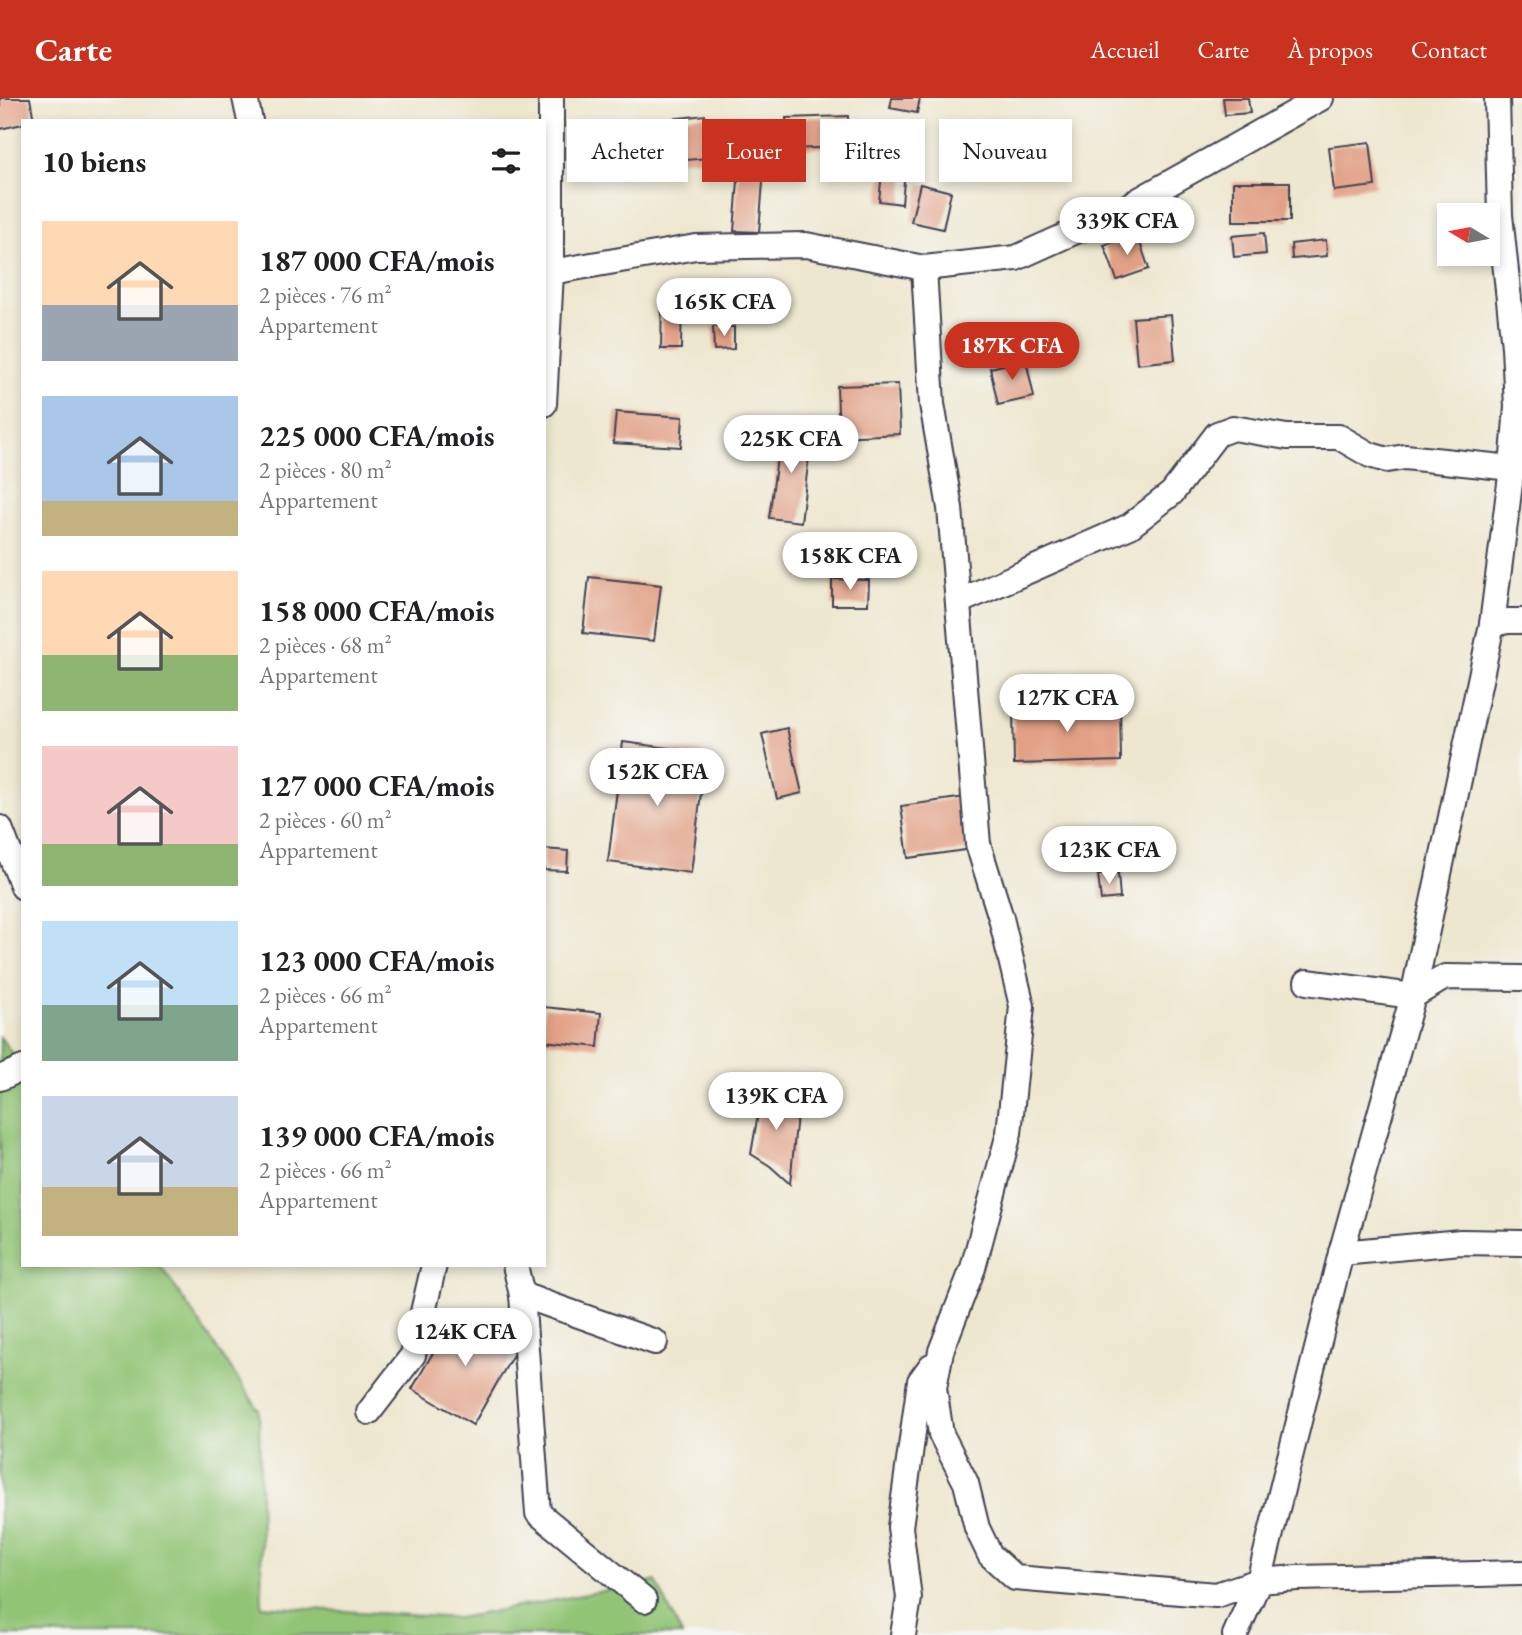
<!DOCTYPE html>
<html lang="fr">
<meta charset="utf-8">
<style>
body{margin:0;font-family:"EB Garamond",serif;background:#f2f2f2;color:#202124;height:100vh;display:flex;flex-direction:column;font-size:26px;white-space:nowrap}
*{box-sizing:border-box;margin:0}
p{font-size:23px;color:#757577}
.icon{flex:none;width:38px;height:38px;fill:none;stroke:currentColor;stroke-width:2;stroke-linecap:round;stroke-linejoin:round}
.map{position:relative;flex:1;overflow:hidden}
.side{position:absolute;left:21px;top:21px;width:525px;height:1148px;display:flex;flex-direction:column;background:#fff;border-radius:0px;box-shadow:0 4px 10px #0003}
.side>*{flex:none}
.hud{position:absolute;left:567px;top:21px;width:665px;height:63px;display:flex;gap:14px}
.needle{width:46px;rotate:280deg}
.controls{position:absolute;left:1437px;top:105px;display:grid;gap:14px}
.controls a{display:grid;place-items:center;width:63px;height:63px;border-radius:0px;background:#fff;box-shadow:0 4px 10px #0003;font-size:35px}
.price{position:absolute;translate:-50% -60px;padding:0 16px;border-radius:24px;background:#fff;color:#222;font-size:23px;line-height:46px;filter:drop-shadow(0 2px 4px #0008)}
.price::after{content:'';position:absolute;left:50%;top:42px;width:21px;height:16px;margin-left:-10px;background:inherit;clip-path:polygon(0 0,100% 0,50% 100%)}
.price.on{background:#c8321e;color:#fff}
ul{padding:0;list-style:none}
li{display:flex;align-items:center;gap:21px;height:175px;padding:0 21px}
li span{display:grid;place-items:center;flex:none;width:196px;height:140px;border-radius:0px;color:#555}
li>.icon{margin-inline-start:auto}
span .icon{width:84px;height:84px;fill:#fffc;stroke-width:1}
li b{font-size:30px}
h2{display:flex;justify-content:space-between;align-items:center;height:84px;padding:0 21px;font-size:30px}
.tag{padding:0 24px;border-radius:0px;background:#fff;box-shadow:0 4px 10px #0003;font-size:24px;line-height:63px}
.tag.on{background:#c8321e;color:#fff}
header{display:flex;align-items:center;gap:42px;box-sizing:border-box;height:98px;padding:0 35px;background:#c8321e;color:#fff}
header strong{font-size:33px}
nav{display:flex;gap:38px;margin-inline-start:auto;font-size:24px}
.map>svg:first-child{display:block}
.green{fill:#91c475;stroke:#5a7358;stroke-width:2}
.building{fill:#e2a187}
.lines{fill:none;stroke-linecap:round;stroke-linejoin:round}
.minor-casing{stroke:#414051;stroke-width:28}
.minor{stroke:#fff;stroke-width:24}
</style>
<header>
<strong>Carte</strong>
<nav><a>Accueil</a><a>Carte</a><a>À propos</a><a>Contact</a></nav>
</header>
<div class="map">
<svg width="1522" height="1537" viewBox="0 0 1522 1537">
<rect width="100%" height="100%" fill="#f6f6f2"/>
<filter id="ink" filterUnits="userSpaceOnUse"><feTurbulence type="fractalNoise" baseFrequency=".0143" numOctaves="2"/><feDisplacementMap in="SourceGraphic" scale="14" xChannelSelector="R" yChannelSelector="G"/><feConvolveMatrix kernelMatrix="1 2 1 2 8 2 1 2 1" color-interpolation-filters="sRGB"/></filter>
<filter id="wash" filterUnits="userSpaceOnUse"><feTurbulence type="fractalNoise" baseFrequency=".00686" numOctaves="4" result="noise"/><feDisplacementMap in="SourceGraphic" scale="28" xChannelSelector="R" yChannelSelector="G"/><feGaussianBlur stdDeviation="1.57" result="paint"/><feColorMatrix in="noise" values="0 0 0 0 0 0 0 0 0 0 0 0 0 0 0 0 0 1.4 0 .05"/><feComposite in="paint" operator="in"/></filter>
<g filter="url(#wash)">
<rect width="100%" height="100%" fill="#eee7cf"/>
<polygon class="green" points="0,939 23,969 23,1167 160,1167 259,1312 262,1508 458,1520 656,1483 682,1537 0,1537"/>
<g id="blocks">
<g class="building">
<polygon points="0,0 30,0 34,23 23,23 23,26 0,31"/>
<polygon points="892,0 920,0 917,15 890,10"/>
<polygon points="1223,0 1248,0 1250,15 1225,17"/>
<polygon points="705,17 709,60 674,63 671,21"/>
<polygon points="848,18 849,49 787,51 786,20"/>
<polygon points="742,33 767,35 759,134 734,133"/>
<polygon points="1370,44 1375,88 1334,93 1329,49"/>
<polygon points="885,47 907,49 902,106 879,103"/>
<rect x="1233" y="84" width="57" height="39"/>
<polygon points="920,86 951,94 943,131 911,124"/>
<polygon points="1264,135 1266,156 1234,159 1232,138"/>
<polygon points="1137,136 1149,171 1117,182 1104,147"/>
<polygon points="1326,142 1327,158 1292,161 1291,146"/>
<polygon points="662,198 682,198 681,251 661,251"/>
<polygon points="1171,217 1175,262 1137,266 1133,220"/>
<polygon points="713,229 734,229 734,251 714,252"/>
<polygon points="1026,262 1034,299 998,307 990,270"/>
<polygon points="898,286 900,336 839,339 837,288"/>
<polygon points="616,314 683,319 681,349 613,345"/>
<polygon points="781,330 812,334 801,424 769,420"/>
<polygon points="589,479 661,487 654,543 583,535"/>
<polygon points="832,481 869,482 868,507 832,507"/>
<polygon points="1120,606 1121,663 1014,666 1013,609"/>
<polygon points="787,630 802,695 777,701 762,636"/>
<polygon points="623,644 706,655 691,775 608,764"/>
<polygon points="980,697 987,749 908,760 901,708"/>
<polygon points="544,751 568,753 567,773 544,772"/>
<polygon points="1118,775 1120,800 1101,802 1098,777"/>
<polygon points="544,909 601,915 598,949 544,943"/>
<polygon points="762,993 799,997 790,1086 770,1068 751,1056"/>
<polygon points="457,1213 518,1248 473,1327 412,1291"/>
</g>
</g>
</g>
<g filter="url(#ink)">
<use href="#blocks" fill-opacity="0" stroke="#414051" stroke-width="2"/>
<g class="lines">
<g class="minor-casing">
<g id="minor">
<polyline points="245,0 250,23"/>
<polyline points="924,170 932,306 950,410 978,746 1001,820 1022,908 1009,1035 973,1170 941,1253 934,1290 941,1336 966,1385 977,1430 990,1457 1015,1480 1216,1497 1259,1483 1297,1480 1522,1475"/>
<polyline points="551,174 696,149 806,147 924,170 1016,160 1116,115 1321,0"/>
<polyline points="544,306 551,174 551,0"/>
<polyline points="958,504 1130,428 1172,395 1217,336 1233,330 1287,339 1339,339 1370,357 1387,362 1405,359 1512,370"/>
<polyline points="1492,526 1508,523 1522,523"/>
<polyline points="0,730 23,789"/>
<polyline points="1307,884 1413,898 1445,879 1522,880"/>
<polyline points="0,980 23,970"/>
<polyline points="1341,1155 1461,1144 1522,1145"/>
<polyline points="515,1167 522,1197 655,1244"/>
<polyline points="522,1197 538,1415 644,1502"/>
<polyline points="369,1314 413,1257 434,1167"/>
<polyline points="903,1537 909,1500 900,1429 920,1283 931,1268"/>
<polyline points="1235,1537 1259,1483 1341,1155 1413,898 1492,526 1512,370 1517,309 1514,249 1500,117 1497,0"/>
</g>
</g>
<use href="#minor" class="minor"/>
</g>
</g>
</svg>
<div class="controls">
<a><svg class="needle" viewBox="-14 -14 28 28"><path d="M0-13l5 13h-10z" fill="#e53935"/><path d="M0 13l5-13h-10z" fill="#757577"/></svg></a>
</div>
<b class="price" style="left:1127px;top:159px">339K CFA</b>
<b class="price" style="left:724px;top:240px">165K CFA</b>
<b class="price on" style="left:1012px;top:284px">187K CFA</b>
<b class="price" style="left:791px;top:377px">225K CFA</b>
<b class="price" style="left:850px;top:494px">158K CFA</b>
<b class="price" style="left:1067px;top:636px">127K CFA</b>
<b class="price" style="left:657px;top:710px">152K CFA</b>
<b class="price" style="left:1109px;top:788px">123K CFA</b>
<b class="price" style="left:776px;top:1034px">139K CFA</b>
<b class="price" style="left:465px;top:1270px">124K CFA</b>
<div class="hud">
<a class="tag">Acheter</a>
<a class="tag on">Louer</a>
<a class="tag">Filtres</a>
<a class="tag">Nouveau</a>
</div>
<section class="side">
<h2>10 biens<svg class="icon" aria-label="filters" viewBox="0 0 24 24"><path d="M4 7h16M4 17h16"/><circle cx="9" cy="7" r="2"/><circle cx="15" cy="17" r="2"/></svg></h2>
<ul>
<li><span style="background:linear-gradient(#ffd9b3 60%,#9aa5b1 0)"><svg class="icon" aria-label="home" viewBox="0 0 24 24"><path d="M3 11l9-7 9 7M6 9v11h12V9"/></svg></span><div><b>187 000 CFA/mois</b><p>2 pièces · 76 m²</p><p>Appartement</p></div></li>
<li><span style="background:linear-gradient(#a9c7e8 75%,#c2b280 0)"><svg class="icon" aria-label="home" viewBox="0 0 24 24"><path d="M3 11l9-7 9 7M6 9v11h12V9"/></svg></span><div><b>225 000 CFA/mois</b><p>2 pièces · 80 m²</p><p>Appartement</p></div></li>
<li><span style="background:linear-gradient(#ffd9b3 60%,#8fb573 0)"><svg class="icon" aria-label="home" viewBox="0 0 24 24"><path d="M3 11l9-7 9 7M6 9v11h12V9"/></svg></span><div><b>158 000 CFA/mois</b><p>2 pièces · 68 m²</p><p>Appartement</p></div></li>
<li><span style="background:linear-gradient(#f6c9c9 70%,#8fb573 0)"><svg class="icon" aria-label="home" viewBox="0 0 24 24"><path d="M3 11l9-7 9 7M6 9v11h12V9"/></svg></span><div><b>127 000 CFA/mois</b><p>2 pièces · 60 m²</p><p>Appartement</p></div></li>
<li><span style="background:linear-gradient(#bfe0f5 60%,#7fa58c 0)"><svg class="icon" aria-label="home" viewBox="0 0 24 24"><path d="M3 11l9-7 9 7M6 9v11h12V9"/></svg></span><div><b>123 000 CFA/mois</b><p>2 pièces · 66 m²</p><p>Appartement</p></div></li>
<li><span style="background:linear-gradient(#c9d6e8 65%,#c2b280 0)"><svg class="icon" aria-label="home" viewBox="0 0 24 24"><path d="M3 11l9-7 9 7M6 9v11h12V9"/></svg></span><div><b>139 000 CFA/mois</b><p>2 pièces · 66 m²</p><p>Appartement</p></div></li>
</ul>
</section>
</div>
